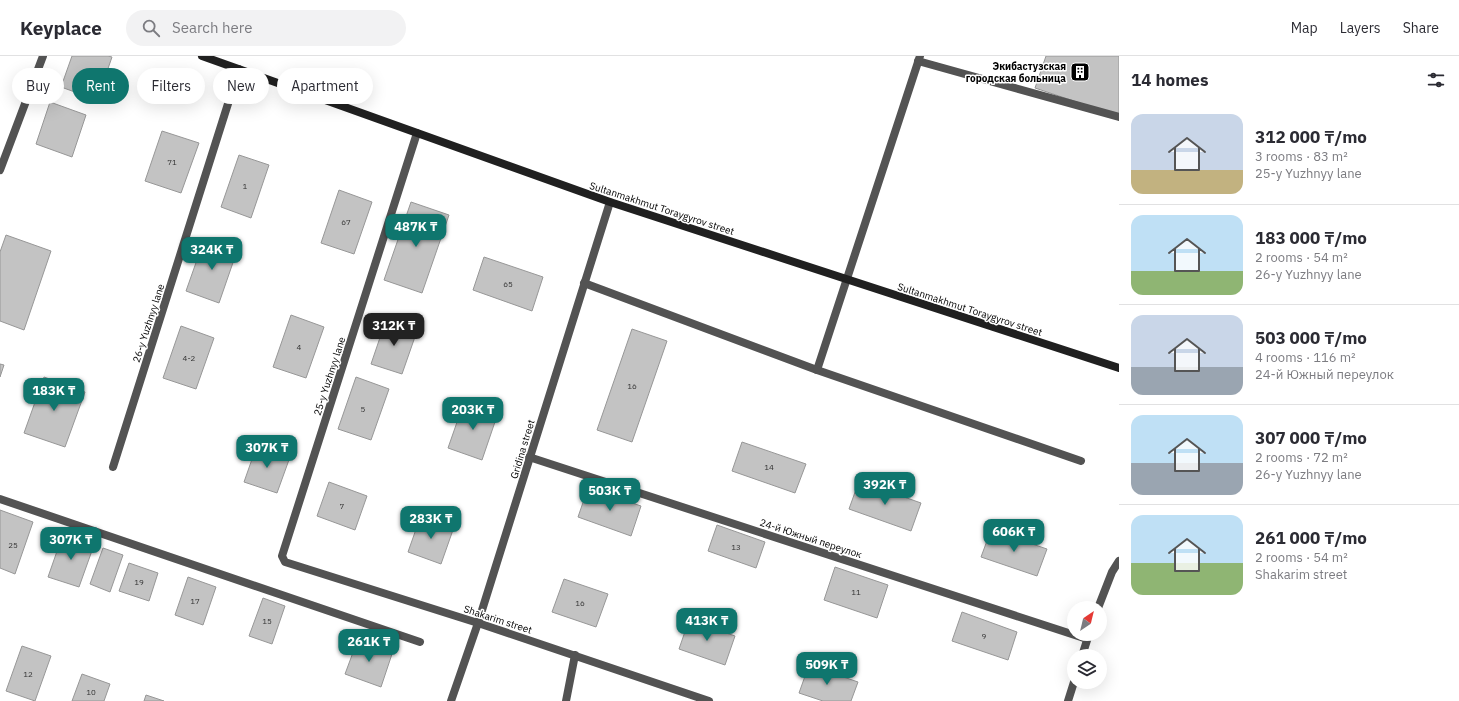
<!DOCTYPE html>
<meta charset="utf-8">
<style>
body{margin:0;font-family:"IBM Plex Sans",sans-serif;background:#f2f2f3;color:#2b2b33;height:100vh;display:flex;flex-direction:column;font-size:15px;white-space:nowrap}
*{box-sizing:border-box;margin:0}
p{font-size:13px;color:#7c7c81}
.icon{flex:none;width:22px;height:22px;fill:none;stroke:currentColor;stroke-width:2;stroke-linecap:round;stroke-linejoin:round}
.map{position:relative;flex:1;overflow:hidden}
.side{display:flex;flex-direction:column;background:#fff;width:340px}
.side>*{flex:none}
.hud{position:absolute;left:12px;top:12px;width:380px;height:36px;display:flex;gap:8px}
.needle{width:26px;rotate:35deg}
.controls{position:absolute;left:1067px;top:545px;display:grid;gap:8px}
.controls a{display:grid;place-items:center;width:40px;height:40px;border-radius:50%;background:#fff;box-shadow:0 4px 16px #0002;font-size:20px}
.price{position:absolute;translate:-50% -34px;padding:0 9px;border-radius:8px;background:#0f766e;color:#fff;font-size:13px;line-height:26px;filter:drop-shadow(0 1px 2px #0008)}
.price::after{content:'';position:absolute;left:50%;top:24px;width:12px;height:9px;margin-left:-6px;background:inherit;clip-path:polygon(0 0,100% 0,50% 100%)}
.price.current{background:#222;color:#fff}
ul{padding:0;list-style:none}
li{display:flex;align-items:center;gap:12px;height:100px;padding:0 12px}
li+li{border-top:1px solid #e1e1e2}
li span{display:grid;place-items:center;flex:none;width:112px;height:80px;border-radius:12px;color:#555}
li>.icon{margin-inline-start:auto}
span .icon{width:48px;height:48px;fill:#fffc;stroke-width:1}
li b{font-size:17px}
h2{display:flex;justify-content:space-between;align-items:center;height:48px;padding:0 12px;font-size:17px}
.chip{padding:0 14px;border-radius:18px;background:#fff;box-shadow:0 4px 16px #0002;font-size:14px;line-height:36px}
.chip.current{background:#0f766e;color:#fff}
header{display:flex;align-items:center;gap:24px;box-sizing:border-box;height:56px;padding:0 20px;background:#fff;border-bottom:1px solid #e1e1e2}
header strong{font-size:19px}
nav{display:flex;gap:22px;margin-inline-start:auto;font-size:14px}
.search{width:280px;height:36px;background:#f2f2f3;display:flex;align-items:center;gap:10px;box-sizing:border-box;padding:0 14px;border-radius:22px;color:#7c7c81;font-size:15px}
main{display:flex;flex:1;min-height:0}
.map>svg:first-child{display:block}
.building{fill:#c3c3c3;stroke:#979797}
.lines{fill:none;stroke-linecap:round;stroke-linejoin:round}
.service{stroke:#535353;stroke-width:8}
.minor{stroke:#535353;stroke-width:8}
.secondary{stroke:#202020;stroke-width:8}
.labels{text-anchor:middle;stroke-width:3;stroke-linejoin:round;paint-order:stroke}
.number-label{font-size:8px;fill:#313131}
.poi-label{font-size:10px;font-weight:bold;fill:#000;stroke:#fff;text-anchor:end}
.street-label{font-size:10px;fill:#000;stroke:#fff}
</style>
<header>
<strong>Keyplace</strong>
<div class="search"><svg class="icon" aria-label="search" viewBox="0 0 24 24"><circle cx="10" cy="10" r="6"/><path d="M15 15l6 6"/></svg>Search here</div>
<nav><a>Map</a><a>Layers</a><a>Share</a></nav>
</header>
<main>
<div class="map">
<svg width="1119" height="645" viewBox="0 0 1119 645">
<rect width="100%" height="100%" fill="#fff"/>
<g class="building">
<polygon points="72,0 108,0 112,1 97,44 61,31"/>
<polygon points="1046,0 1119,0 1119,60 1035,32"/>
<polygon points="50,46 86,59 72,101 36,88"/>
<polygon points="162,75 199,87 181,137 145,125"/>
<polygon points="239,99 269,109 251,162 221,151"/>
<polygon points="339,134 372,146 354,198 321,187"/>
<polygon points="411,146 449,159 422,237 384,224"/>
<polygon points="6,179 51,195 24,274 0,265 0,196"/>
<polygon points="204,184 237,195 219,247 186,235"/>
<polygon points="484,201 543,221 532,255 473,234"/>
<polygon points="291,259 324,271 306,322 273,311"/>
<polygon points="386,264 417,275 402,318 371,308"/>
<polygon points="181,270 214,282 196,333 163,322"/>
<polygon points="632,273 667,285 632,386 597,374"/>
<polygon points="0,308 4,309 0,321"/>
<polygon points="44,321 85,336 65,391 24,377"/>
<polygon points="356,321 389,333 371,384 338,373"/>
<polygon points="464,346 498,357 482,404 448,392"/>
<polygon points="742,386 806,408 795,437 732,415"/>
<polygon points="257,389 290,401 277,437 244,426"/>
<polygon points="859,425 921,447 911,475 849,453"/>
<polygon points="329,426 367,440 355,474 317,460"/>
<polygon points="588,432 641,450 631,480 578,461"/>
<polygon points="0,454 33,466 15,518 0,512"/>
<polygon points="421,459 454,471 441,508 408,496"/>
<polygon points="717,469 765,486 756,512 708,495"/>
<polygon points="991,474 1047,493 1037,520 981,501"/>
<polygon points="63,478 94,489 79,531 48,521"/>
<polygon points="103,492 123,499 110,536 90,528"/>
<polygon points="129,507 158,517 149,545 119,535"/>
<polygon points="835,511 888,529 877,562 824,544"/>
<polygon points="188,521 216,531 203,569 175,559"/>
<polygon points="564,523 608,538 596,571 552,556"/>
<polygon points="263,542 285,550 272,588 249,580"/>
<polygon points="962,556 1017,576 1008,604 952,585"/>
<polygon points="689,564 735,580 725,609 679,593"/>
<polygon points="358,583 393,595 381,631 345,618"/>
<polygon points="22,590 51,600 35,645 6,635"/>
<polygon points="809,609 858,626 851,645 823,645 799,637"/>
<polygon points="82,618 110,628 104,645 72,645"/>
<polygon points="146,639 164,645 144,645"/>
</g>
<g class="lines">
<g class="service">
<polyline points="918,5 1119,61"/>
<polyline points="584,227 817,314 1081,405"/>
<polyline points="817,314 920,0"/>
<polyline points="566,645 575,599"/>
</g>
<g class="minor">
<polyline points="417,77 282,500 285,506 478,567 709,645"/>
<polyline points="0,114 43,0"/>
<polyline points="529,401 1087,583"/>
<polyline points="113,411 239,13"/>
<polyline points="0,443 420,586"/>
<polyline points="1098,552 1112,516 1119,505"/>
<polyline points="1082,600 1089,578"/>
<polyline points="451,645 478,567 610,146"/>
<polyline points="1068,645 1074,626"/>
</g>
<polyline class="secondary" points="202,0 610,146 1119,312"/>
</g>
<defs>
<g id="building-square" transform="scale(1)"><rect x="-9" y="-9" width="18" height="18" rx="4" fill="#000" stroke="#fff"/><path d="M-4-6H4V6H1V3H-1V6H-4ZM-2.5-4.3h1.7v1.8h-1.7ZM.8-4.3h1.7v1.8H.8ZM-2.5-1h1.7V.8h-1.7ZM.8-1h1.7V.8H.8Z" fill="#fff"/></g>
</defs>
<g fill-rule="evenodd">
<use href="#building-square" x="1080" y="16"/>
</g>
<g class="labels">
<g class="number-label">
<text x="172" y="109">71</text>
<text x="245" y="133">1</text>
<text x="346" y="169">67</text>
<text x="508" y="231">65</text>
<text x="299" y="294">4</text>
<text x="189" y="305">4-2</text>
<text x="632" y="333">16</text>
<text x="363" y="356">5</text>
<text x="769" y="414">14</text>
<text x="342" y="453">7</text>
<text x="13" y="492">25</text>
<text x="736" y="494">13</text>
<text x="139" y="529">19</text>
<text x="856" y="539">11</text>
<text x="195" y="548">17</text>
<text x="580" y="550">16</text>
<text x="267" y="568">15</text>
<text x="984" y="583">9</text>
<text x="28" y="621">12</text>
<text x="91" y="639">10</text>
</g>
<g class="poi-label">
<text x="1066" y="14">Экибастузская<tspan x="1066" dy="12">городская больница</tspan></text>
</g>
<g class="street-label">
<text transform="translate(662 152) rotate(18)" y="4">Sultanmakhmut Toraygyrov street</text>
<text transform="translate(970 253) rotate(18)" y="4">Sultanmakhmut Toraygyrov street</text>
<text transform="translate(148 267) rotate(-72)" y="4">26-y Yuzhnyy lane</text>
<text transform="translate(329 320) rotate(-72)" y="4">25-y Yuzhnyy lane</text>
<text transform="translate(522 393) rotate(-73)" y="4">Gridina street</text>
<text transform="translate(811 482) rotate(18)" y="4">24-й Южный переулок</text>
<text transform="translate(498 563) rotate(18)" y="4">Shakarim street</text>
</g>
</g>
</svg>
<div class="controls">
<a><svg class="needle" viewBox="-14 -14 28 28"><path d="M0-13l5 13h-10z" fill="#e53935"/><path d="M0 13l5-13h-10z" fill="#7c7c81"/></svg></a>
<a><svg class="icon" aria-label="layers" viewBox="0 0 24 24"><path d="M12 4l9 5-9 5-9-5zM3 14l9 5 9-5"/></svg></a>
</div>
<b class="price" style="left:416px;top:192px">487K ₸</b>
<b class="price" style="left:212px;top:215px">324K ₸</b>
<b class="price current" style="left:394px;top:291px">312K ₸</b>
<b class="price" style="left:54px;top:356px">183K ₸</b>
<b class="price" style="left:473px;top:375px">203K ₸</b>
<b class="price" style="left:267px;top:413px">307K ₸</b>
<b class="price" style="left:885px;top:450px">392K ₸</b>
<b class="price" style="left:610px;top:456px">503K ₸</b>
<b class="price" style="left:431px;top:484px">283K ₸</b>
<b class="price" style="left:1014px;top:497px">606K ₸</b>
<b class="price" style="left:71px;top:505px">307K ₸</b>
<b class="price" style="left:707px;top:586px">413K ₸</b>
<b class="price" style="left:369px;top:607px">261K ₸</b>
<b class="price" style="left:827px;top:630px">509K ₸</b>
<div class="hud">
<a class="chip">Buy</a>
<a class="chip current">Rent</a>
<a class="chip">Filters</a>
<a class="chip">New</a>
<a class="chip">Apartment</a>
</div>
</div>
<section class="side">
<h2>14 homes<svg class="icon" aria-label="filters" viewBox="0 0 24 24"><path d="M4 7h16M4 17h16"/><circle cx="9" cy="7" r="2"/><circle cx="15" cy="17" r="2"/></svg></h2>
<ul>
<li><span style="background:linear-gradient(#c9d6e8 70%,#c2b280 0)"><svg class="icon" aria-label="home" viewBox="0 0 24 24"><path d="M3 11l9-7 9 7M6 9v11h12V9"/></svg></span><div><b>312 000 ₸/mo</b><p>3 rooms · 83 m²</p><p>25-y Yuzhnyy lane</p></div></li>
<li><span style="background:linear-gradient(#bfe0f5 70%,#8fb573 0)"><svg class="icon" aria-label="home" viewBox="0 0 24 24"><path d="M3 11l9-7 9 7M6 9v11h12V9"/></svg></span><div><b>183 000 ₸/mo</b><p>2 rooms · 54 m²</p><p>26-y Yuzhnyy lane</p></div></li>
<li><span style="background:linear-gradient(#c9d6e8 65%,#9aa5b1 0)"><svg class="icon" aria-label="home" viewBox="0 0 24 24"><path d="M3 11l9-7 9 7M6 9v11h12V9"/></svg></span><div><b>503 000 ₸/mo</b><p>4 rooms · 116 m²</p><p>24-й Южный переулок</p></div></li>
<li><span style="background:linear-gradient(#bfe0f5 60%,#9aa5b1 0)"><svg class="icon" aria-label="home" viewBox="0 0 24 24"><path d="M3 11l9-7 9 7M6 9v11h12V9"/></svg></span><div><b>307 000 ₸/mo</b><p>2 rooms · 72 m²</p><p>26-y Yuzhnyy lane</p></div></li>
<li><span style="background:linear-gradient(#bfe0f5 60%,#8fb573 0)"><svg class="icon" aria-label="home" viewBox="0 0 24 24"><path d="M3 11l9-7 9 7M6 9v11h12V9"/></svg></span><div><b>261 000 ₸/mo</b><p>2 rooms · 54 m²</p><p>Shakarim street</p></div></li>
</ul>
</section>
</main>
